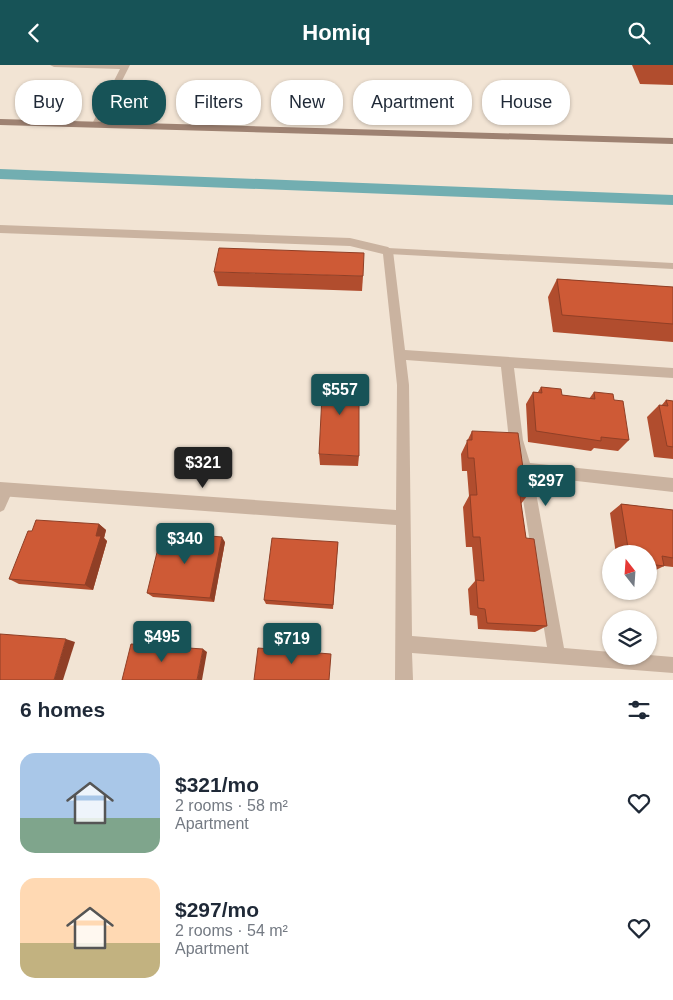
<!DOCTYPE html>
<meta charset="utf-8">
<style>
body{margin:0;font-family:Helvetica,sans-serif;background:#f6f6f7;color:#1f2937;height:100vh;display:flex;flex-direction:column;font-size:19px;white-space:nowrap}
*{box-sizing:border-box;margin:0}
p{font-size:16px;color:#747a83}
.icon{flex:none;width:28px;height:28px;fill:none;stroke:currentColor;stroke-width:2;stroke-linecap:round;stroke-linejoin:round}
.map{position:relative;height:615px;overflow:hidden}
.panel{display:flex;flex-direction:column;background:#fff;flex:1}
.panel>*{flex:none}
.guide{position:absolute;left:15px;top:15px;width:644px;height:45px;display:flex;gap:10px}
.needle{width:32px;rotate:343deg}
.controls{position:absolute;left:602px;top:480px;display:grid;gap:10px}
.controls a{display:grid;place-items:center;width:55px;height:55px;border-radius:50%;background:#fff;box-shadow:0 1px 4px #0004;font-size:25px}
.price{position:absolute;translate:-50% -42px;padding:0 11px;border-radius:5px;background:#175357;color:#fff;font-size:16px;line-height:32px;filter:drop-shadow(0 1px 2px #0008)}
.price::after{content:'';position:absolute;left:50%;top:30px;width:15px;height:11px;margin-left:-8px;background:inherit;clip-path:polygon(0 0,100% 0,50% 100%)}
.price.active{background:#222;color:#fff}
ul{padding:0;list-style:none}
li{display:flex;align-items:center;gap:15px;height:125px;padding:0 20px}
li span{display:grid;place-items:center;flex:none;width:140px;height:100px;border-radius:15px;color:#555}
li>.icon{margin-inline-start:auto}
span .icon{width:60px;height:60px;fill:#fffc;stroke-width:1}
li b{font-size:21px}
h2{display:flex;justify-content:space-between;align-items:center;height:60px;padding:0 20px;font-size:21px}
.chip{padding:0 18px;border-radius:20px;background:#fff;box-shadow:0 1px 4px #0004;font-size:18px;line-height:45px}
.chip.active{background:#175357;color:#fff}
header{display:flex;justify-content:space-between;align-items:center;height:65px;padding:0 20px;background:#175357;color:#fff;font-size:22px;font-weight:700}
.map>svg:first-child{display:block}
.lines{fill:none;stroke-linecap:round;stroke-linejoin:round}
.canal{fill:#72aeb1;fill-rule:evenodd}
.lane{fill:#cab3a0;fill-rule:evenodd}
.street{fill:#cab3a0;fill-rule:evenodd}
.secondary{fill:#9e8272;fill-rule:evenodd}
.wall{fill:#b14d2e}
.shaded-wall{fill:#903f26}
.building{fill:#ce5a36;stroke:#903f26}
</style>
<header><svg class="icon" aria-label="back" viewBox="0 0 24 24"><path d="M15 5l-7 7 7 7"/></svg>Homiq<svg class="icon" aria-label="search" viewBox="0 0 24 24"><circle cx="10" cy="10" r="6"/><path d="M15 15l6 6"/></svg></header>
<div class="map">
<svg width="673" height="615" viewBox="0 0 673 615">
<rect width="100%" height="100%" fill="#f2e4d4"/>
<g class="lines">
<polygon class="canal" points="0,104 673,130 673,140 0,114"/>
<g class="lane">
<polygon points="388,183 673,198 673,204 388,189 384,186"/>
<polygon points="7,420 11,421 13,425 4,445 0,447 0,428 3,421"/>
</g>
<g class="street">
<polygon points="50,0 130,0 100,59 96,62 92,59 120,4 54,2"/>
<path d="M0 160 350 173 388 182 393 186 405 285 673 303V313L514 303 523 375 530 398 673 413V427L533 411 564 583 611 587V591H649V590L673 592V608L412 588 413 615H395L396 460 0 431V417L396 445 397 320 383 189 350 181 0 168ZM406 295 501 302 509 375 518 404 547 582 412 571 409 320Z"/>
</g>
<polygon class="secondary" points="0,54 673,73 673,79 0,60"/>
</g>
<g class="wall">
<polygon points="632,0 673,0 673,20 640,19"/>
<polygon points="214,207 363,211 362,226 218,221"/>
<polygon points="557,214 673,222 673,277 553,267 548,232"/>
<polygon points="541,322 562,330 589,334 594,327 614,335 629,375 618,386 594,383 591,386 528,377 526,339 533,327 538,327"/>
<polygon points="666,335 673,336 673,394 654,392 647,352 659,340 661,341"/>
<polygon points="472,366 527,431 521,439 526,473 547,561 535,567 478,564 477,551 470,550 468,524 475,516 472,482 466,482 463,442 469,431 467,406 462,406 461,389"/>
<polygon points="319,389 359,391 358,401 320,400"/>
<polygon points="621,439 673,445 673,502 664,501 650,508 649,508 649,489 616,489 610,448"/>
<polygon points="99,459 106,465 104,473 107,476 93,525 19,519 9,514"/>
<polygon points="225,477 214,537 153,532 147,528"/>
<polygon points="338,477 333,544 266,539 264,535"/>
</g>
<g class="shaded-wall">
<polygon points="99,459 106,465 104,473 107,476 93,525 85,520 96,471"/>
<polygon points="222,472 225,477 214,537 210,533"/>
<polygon points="66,574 75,577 63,615 54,615"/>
<polygon points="203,584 207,587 202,615 197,615"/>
</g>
<g class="building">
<polygon points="219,183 364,188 363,211 214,207"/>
<polygon points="557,214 673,222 673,259 562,250"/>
<polygon points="323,311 359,312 359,391 319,389"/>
<polygon points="541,322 561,324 562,330 595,334 594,327 613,329 614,335 623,336 629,375 601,372 601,376 536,366 533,327 542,328"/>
<polygon points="666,335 673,336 673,382 667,381 659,340 668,341"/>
<polygon points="472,366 518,368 527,431 520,431 526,473 534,474 547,561 487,558 485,544 478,543 476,515 484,516 480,472 473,472 470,430 477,430 474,393 468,393 467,375 472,375"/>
<polygon points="621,439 673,445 673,493 662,491 664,501 649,499 649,489 629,489"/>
<polygon points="36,455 99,459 96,471 101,471 85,520 9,514 28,466 32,466"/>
<polygon points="162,467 222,472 210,533 147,528"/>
<polygon points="272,473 338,477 333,540 264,535"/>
<polygon points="0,569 66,574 54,615 0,615"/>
<polygon points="131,579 203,584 197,615 122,615"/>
<polygon points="258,583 331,589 329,615 254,615"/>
</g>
</svg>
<div class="controls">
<a><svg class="needle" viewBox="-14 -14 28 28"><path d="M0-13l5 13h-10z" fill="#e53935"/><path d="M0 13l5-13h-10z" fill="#747a83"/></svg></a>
<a><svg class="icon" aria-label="layers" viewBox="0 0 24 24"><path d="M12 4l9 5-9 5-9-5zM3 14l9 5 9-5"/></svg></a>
</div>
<b class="price" style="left:340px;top:351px">$557</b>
<b class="price active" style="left:203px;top:424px">$321</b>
<b class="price" style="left:546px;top:442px">$297</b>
<b class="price" style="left:185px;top:500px">$340</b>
<b class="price" style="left:162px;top:598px">$495</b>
<b class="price" style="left:292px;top:600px">$719</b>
<div class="guide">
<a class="chip">Buy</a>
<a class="chip active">Rent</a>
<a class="chip">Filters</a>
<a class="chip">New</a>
<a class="chip">Apartment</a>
<a class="chip">House</a>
</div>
</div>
<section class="panel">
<h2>6 homes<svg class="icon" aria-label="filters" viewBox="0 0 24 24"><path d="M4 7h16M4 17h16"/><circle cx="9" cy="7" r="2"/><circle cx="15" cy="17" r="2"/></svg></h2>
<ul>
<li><span style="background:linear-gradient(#a9c7e8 65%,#7fa58c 0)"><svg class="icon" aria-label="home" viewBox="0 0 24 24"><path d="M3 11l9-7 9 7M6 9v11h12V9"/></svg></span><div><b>$321/mo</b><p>2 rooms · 58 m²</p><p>Apartment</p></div><svg class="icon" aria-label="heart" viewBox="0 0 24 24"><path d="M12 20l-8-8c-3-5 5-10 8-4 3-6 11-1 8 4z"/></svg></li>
<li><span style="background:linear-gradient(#ffd9b3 65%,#c2b280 0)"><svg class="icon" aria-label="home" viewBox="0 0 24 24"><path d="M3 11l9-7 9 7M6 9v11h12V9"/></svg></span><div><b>$297/mo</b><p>2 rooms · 54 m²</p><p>Apartment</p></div><svg class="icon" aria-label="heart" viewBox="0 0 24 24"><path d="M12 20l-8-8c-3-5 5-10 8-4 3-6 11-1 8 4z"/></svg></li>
</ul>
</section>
